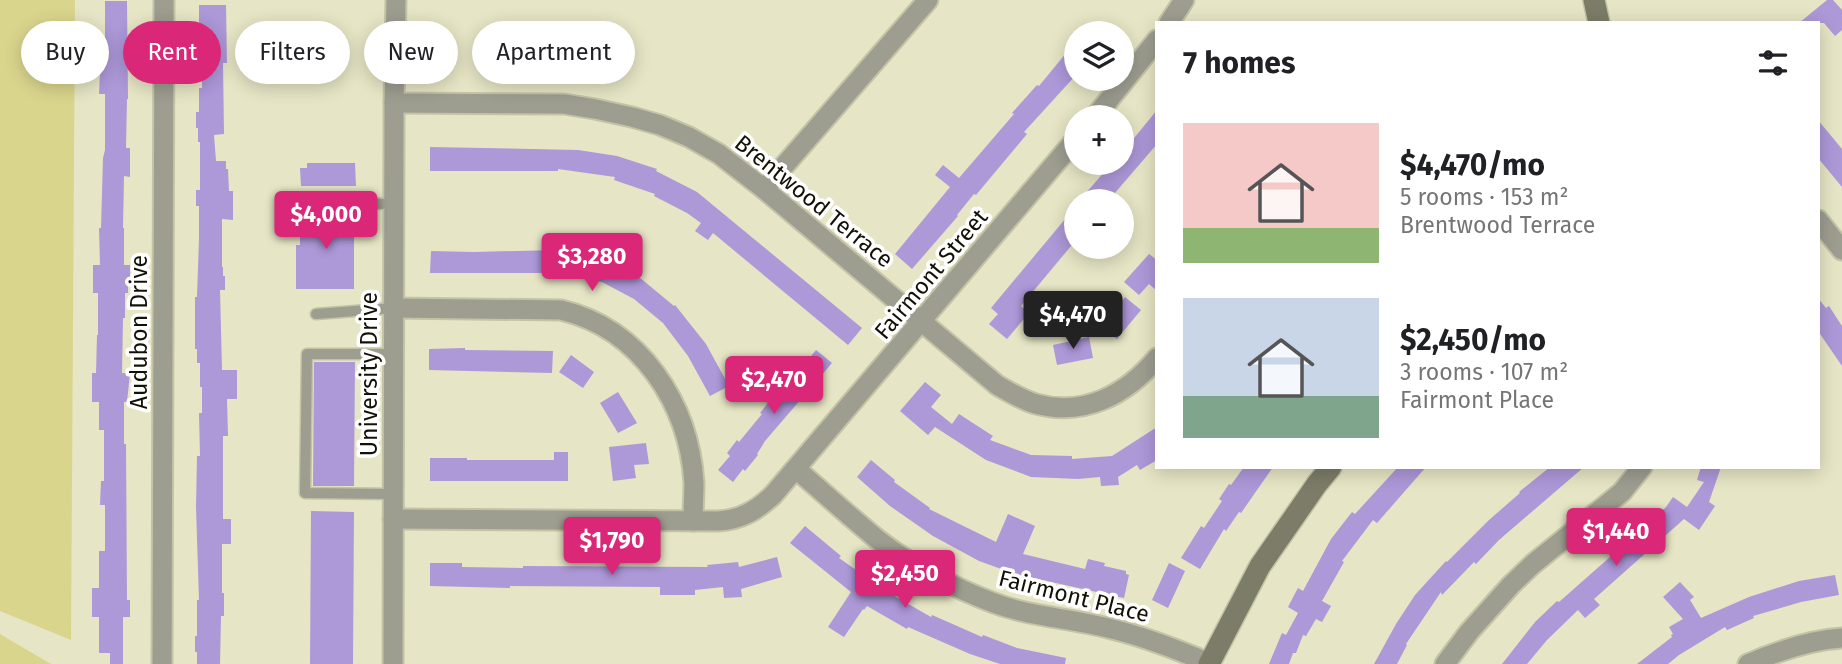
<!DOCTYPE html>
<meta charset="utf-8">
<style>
body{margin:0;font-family:"Fira Sans",sans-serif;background:#f2f2f2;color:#202124;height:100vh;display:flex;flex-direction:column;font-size:26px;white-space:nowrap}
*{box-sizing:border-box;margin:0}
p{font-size:23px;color:#757577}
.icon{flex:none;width:38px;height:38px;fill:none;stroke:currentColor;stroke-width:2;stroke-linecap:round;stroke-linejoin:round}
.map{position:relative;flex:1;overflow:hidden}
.drawer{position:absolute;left:1155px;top:21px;width:665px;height:448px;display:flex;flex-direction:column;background:#fff;border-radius:0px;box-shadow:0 4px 18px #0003}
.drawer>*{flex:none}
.top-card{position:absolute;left:21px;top:21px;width:665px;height:63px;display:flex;gap:14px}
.controls{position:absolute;left:1064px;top:21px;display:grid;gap:14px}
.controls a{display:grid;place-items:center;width:70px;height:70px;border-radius:50%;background:#fff;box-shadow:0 4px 18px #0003;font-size:35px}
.price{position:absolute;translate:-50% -60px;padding:0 16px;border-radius:7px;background:#db2777;color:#fff;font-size:23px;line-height:46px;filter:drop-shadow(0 2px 4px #0008)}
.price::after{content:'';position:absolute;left:50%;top:42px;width:21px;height:16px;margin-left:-10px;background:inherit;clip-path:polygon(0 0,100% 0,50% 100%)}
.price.on{background:#222;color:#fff}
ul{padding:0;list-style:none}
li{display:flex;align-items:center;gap:21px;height:175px;padding:0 28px}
li span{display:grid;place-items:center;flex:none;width:196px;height:140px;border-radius:0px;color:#555}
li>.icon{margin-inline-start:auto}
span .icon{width:84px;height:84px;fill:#fffc;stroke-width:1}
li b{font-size:30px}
h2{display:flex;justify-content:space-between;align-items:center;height:84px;padding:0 28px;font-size:30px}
.tag{padding:0 24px;border-radius:32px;background:#fff;box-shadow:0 4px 18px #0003;font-size:24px;line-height:63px}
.tag.on{background:#db2777;color:#fff}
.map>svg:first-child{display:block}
.green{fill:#dad58d}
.building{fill:#ad98d8}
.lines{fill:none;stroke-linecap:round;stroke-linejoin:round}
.service-casing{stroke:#c4c3a6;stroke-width:13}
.minor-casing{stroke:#c4c3a6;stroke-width:23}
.secondary-casing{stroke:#c4c3a6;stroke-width:24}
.service{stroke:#9d9d90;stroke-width:10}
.minor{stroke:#9d9d90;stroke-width:19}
.secondary{stroke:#7c7c68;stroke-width:21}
.labels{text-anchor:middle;stroke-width:7;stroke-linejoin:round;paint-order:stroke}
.street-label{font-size:23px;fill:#121106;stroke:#fff}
</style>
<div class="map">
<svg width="1842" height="664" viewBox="0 0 1842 664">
<rect width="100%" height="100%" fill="#e6e5c5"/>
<g class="green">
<polygon points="0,0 75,0 71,640 0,611"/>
<polygon points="0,634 51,664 0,664"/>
</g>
<g class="building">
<polygon points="1827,0 1833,0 1842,10 1842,30 1835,36 1824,23 1799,23"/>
<polygon points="105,1 127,1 128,99 127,99 126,148 130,148 130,177 124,176 123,228 124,228 124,265 130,265 130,281 128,281 128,293 125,293 125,318 123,318 122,373 130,373 127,402 124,402 124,444 126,444 127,600 130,600 130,617 123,617 123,664 110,664 110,653 99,653 99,617 92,617 92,588 99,588 99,551 105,551 105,505 100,505 101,481 104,481 104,430 99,430 99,402 92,402 92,373 96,373 97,335 98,335 98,293 93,293 93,265 100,265 99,228 101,228 103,158 105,150 105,94 99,94 101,48 103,48 103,40 105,40"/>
<polygon points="199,5 226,5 227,63 223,63 224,134 214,135 216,161 226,161 226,169 228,169 229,191 233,191 233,220 222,219 222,267 223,267 223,276 225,276 225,290 220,290 222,370 237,370 237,399 227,399 228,436 223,436 223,519 231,519 231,544 222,544 222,593 224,593 224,616 221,616 220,664 197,664 197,652 195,652 195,636 197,636 197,600 199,600 196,507 197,456 200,456 199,413 202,413 202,387 200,387 200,363 197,363 197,349 195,349 195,297 197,297 199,239 199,206 196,206 196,190 200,190 200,142 198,142 198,128 196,128 196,112 199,112 199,88 202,88 202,56 199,55"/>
<polygon points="1076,41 1076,75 1024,132 1027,134 976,195 974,194 957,215 958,216 912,269 895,254 950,187 935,175 943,165 959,178 1014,114 1012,113 1037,85 1039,86"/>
<polygon points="1157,110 1157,144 1145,158 1108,201 1079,201 1112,163 1122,163 1122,153"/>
<polygon points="1818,120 1842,149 1842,187 1818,158"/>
<polygon points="430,147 578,150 617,156 657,169 656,171 697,192 862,328 848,345 713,233 708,240 695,231 701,223 687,213 654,196 655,194 614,180 615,177 558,169 558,171 430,171"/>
<polygon points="307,163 355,163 356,186 301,186 300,168 307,168"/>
<polygon points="1076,206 1076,240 1021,306 1029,313 1007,339 989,324 998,314 991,308"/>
<polygon points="307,211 354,212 354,289 296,289 296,245 300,245 300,215 307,215"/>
<polygon points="556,250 614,264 639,277 674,306 675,305 706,344 729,386 710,396 688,356 663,323 634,299 602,282 565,273 430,273 431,251 474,252"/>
<polygon points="1149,254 1157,260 1157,291 1149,284 1139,295 1124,282"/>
<polygon points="1125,297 1141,310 1117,339 1101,327"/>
<polygon points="1818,298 1826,308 1829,306 1842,326 1842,366 1818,331"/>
<polygon points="1089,337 1093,358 1057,365 1053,345"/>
<polygon points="465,348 465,350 553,351 552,373 429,370 429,349"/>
<polygon points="816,350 832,363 765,441 757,454 758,455 745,471 743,469 733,482 718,470 730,456 727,453 737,440 739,442 762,414 760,413 785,382 788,384"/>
<polygon points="571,355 594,372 583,388 559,372"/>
<polygon points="314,362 355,362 354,486 313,486"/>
<polygon points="925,382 941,395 931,407 952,424 959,414 993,436 990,440 1031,455 1072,456 1072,459 1112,456 1157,427 1157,460 1140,470 1137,465 1118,477 1119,485 1101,486 1100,477 1078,479 1031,477 986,460 935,427 928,435 900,411"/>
<polygon points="618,392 637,423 618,433 600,403"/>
<polygon points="646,443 649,464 634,465 636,478 613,481 609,447"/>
<polygon points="554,452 568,452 568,481 430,481 430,458 467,458 467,460 554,460"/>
<polygon points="871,460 895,480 894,482 930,508 929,509 996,542 1008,514 1035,526 1023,554 1085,569 1088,559 1105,563 1104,566 1126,571 1126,574 1129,575 1124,598 1015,574 979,561 933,536 890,506 857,477"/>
<polygon points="1244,467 1273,467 1241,513 1239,512 1226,531 1224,529 1200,569 1181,558 1201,526 1204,528 1222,501 1219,499 1229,484 1231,485"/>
<polygon points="1398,467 1426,467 1377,523 1373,520 1342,561 1344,562 1322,601 1331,606 1322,622 1316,619 1306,636 1303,635 1296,653 1293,653 1289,664 1269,664 1282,633 1286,635 1298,613 1288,607 1298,588 1303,591 1331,539 1352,512 1355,514"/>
<polygon points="1550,467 1584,467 1499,540 1476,564 1474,562 1442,595 1441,592 1406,644 1407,645 1397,664 1374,664 1396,624 1415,595 1446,561 1447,562 1489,520 1520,493 1519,492"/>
<polygon points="1701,467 1721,467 1709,502 1715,506 1699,530 1684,519 1594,599 1600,605 1585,618 1578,610 1547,640 1527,664 1502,664 1535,622 1557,601 1559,602 1627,542 1628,543 1666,507 1673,497 1687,507 1704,482 1697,480"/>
<polygon points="311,511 354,512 353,664 310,664"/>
<polygon points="805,526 841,556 839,558 889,593 931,617 932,615 982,637 983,635 1017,648 1066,658 1065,664 1000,664 970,654 908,627 907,629 867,606 864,610 863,609 844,637 828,627 851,592 790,543"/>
<polygon points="777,557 782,577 741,589 742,597 724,598 723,587 695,590 695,595 660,595 660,587 510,586 510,588 430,586 430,563 462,563 462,567 523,568 523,566 708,567 707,565 738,562 739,567"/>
<polygon points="1169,563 1185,571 1168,608 1152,600"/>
<polygon points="1835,575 1839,595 1801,602 1753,616 1754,618 1727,630 1725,627 1679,655 1668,664 1637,664 1672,637 1671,635 1673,634 1669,627 1683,619 1663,597 1680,582 1694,597 1690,600 1701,618 1749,597 1799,581"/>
</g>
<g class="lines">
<g class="service-casing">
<g id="service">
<polyline points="299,203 394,204"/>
<polyline points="316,314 394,308"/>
<polyline points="394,354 307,354 305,493 394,494"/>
</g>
</g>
<g class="minor-casing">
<g id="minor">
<polyline points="1169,23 1184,0"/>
<path d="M394 103 564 104 595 109 632 117 660 125 689 137 719 154 764 189 997 385C1009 392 1022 400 1036 404 1084 417 1126 395 1157 358"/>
<polyline points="1095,117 1157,40"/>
<polyline points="764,189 928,0"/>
<polyline points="1818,220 1842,250"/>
<path d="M394 308 561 310C641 329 689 404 694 483 694 495 693 508 693 521"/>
<path d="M796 469C823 492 849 516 877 539 910 565 954 588 994 603 1031 617 1070 618 1108 628 1143 636 1176 649 1209 663"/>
<path d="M393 519 718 521C741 520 757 510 773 495L1076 139"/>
<polyline points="162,664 164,0"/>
<polyline points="393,664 394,103 396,0"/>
<polyline points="1445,664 1469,632 1511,585 1533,564 1622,492 1642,467"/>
<path d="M1748 664C1778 651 1809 640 1842 638"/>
</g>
</g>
<g class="secondary-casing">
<g id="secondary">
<polyline points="1594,0 1599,23"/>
<polyline points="1209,664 1260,566 1317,484 1331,467"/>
</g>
</g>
<use href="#service" class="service"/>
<use href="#minor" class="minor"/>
<use href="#secondary" class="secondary"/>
</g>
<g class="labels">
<g class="street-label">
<text transform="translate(814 201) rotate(39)" y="8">Brentwood Terrace</text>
<text transform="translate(931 274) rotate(-50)" y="8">Fairmont Street</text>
<text transform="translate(139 332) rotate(-90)" y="8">Audubon Drive</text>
<text transform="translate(369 374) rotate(-90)" y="8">University Drive</text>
<text transform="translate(1074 596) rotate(14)" y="8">Fairmont Place</text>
</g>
</g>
</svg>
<div class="controls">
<a><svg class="icon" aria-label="layers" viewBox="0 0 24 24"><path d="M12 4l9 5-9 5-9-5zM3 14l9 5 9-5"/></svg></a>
<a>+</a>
<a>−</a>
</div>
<b class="price" style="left:326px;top:251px">$4,000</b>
<b class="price" style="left:592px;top:293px">$3,280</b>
<b class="price on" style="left:1073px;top:351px">$4,470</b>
<b class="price" style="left:774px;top:416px">$2,470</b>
<b class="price" style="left:1616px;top:568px">$1,440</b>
<b class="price" style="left:612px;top:577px">$1,790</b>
<b class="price" style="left:905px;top:610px">$2,450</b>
<div class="top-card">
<a class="tag">Buy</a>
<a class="tag on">Rent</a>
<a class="tag">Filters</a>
<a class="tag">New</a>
<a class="tag">Apartment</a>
</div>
<section class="drawer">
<h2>7 homes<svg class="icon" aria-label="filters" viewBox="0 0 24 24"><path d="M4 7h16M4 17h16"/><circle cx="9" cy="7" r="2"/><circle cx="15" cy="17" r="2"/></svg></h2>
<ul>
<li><span style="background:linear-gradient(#f6c9c9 75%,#8fb573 0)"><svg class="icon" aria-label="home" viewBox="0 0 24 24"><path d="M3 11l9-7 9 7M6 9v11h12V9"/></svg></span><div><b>$4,470/mo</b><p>5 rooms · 153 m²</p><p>Brentwood Terrace</p></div></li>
<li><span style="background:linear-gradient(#c9d6e8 70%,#7fa58c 0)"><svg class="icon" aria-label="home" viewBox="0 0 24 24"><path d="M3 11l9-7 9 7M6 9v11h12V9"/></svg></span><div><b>$2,450/mo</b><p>3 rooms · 107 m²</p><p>Fairmont Place</p></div></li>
</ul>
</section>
</div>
